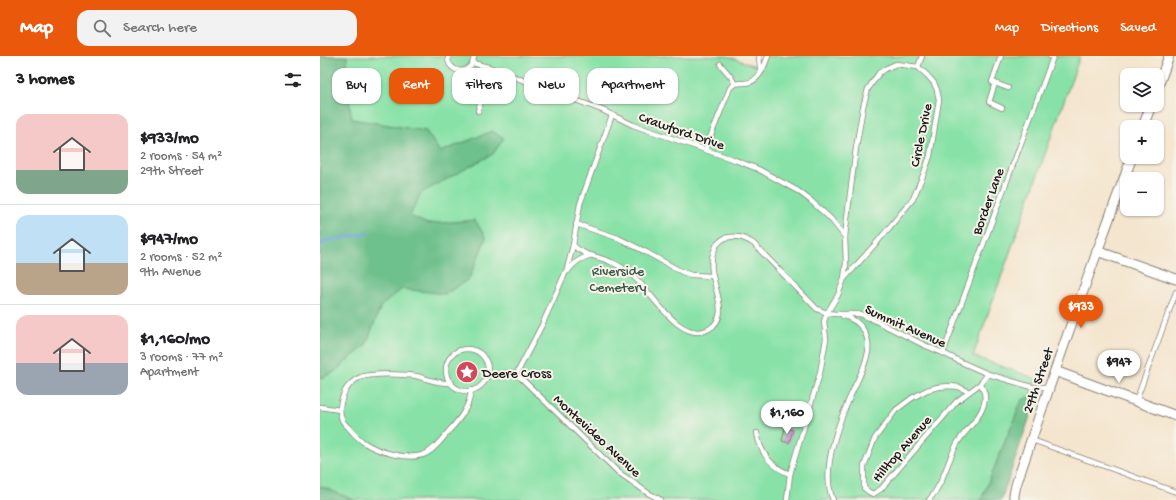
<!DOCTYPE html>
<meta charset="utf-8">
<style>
body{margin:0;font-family:"Gochi Hand",sans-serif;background:#f2f2f2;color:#202124;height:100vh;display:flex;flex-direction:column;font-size:15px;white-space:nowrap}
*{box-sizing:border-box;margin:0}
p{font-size:13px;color:#757577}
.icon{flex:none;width:22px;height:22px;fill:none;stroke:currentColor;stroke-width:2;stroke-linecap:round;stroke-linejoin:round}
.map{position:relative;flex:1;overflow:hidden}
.drawer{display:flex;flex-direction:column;background:#fff;width:320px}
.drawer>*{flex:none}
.banner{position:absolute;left:12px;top:12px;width:380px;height:36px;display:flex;gap:8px}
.controls{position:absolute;left:800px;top:12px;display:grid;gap:8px}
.controls a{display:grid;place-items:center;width:44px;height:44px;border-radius:8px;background:#fff;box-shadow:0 1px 3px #0004;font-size:20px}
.price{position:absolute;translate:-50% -34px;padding:0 9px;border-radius:14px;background:#fff;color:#222;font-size:13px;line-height:26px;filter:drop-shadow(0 1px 2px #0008)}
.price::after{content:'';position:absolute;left:50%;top:24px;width:12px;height:9px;margin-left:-6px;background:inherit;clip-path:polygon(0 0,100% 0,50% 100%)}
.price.active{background:#ea580c;color:#fff}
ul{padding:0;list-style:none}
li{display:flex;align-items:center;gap:12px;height:100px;padding:0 16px}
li+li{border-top:1px solid #e0e0e0}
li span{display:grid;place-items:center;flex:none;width:112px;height:80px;border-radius:12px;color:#555}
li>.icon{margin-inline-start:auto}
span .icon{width:48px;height:48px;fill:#fffc;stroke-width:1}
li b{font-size:17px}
h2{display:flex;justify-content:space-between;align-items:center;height:48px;padding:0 16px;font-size:17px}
.tag{padding:0 14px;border-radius:12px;background:#fff;box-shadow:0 1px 3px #0004;font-size:14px;line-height:36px}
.tag.active{background:#ea580c;color:#fff}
header{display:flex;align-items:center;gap:24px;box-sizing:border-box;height:56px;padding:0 20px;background:#ea580c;color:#fff}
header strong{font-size:19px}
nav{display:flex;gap:22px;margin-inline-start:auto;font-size:14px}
.search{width:280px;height:36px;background:#f2f2f2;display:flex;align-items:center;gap:10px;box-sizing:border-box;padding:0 14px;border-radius:12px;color:#757577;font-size:15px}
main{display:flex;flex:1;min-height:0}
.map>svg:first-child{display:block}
.green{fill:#88e2a7;stroke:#527f62}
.forest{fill:#6ec08c;stroke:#456e54}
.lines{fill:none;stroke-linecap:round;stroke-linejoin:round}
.stream{stroke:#73a3dd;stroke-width:3}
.building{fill:#ca98cd}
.lane-casing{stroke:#888075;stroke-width:6}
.street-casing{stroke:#888075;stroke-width:11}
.lane{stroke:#fff;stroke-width:4.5}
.street{stroke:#fff;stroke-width:9}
.labels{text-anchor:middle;stroke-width:4;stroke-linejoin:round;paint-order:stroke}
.street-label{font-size:14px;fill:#1c1c1c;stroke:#f7f3e8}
.park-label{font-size:14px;fill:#3c5746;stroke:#f7f3e8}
.poi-label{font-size:14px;fill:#1c1c1c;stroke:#f7f3e8;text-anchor:start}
</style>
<header>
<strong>Map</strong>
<div class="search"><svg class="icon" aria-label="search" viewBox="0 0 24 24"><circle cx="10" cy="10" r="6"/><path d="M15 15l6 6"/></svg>Search here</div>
<nav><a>Map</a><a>Directions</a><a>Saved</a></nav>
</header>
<main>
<section class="drawer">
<h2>3 homes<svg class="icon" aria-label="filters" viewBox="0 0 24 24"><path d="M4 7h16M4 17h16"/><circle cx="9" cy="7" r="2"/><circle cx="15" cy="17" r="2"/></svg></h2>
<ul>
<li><span style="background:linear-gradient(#f6c9c9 70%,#7fa58c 0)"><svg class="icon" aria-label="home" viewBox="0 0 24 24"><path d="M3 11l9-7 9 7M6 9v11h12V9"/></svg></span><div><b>$933/mo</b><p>2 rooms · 54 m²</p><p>29th Street</p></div></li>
<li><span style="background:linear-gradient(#bfe0f5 60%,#b9a48a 0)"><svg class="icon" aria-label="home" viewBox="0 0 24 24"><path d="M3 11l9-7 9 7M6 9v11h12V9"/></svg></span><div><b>$947/mo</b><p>2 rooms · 52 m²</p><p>9th Avenue</p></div></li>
<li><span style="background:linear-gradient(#f6c9c9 60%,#9aa5b1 0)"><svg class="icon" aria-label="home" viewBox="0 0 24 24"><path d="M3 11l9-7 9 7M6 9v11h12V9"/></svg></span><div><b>$1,160/mo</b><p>3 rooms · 77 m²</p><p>Apartment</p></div></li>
</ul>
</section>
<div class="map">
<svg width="856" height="444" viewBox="0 0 856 444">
<rect width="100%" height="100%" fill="#f7f3e8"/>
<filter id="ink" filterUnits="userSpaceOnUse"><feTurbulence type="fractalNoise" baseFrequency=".025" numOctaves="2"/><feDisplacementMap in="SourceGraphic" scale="8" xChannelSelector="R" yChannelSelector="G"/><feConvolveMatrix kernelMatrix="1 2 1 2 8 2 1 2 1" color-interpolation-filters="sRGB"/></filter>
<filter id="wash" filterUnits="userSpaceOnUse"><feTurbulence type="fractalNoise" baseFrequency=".012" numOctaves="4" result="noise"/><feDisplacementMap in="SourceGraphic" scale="16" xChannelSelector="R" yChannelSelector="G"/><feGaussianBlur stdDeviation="0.9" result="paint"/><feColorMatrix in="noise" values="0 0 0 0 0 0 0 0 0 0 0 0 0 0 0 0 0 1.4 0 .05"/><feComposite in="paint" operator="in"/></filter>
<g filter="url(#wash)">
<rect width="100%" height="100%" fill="#f4e5ce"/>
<polygon class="green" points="0,0 407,0 441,12 445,0 760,0 653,300 717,323 673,444 0,444"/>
<g class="forest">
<polygon points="0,0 27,0 26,26 32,63 106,75 120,96 172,75 184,82 173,98 101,137 90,160 108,168 155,164 166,182 149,223 125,238 82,233 61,250 46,289 14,316 0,323"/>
<polygon points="718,337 681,444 661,444 702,344"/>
<polygon points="0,430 34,444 0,444"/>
</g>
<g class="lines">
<polyline class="stream" points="0,190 6,185 48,177"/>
</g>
<g id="blocks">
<polygon class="building" points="465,372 473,374 469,387 462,385"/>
</g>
</g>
<g filter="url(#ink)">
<use href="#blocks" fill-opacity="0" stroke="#888075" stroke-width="1"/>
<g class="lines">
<g class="lane-casing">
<g id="lane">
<path d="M128 0C127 18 152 21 154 0"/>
<polyline points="439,0 440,12 442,15"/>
<polyline points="681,0 672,26 688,32"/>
<polyline points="153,7 171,12 282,54 313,69 415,104 438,113 478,135 490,144 511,163 525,181"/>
<polyline points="400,8 411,21 415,28"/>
<polyline points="598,11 602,0"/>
<polyline points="675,27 669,46 682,52"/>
<polyline points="158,55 171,12"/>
<polyline points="292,59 260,148 253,189 247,213 222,269 196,319 201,322 298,416 328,437 341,444"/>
<path d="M385 94 410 32C414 27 419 27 424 27 439 27 444 11 448 0"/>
<polyline points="256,168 298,182 326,196 362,216 371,219 392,220"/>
<path d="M253 189C263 200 279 200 291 206 300 209 307 215 314 221 332 236 360 289 389 273 396 269 399 263 400 256 400 232 384 214 396 190 398 187 401 184 405 182 416 179 423 181 433 187L497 253 507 257 516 258H540L552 263 604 289 623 297 641 306 668 318 712 331H729"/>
<path d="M248 215C255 206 259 203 271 199"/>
<circle cx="147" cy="314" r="21"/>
<polyline points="623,297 733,1 730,0"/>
<polyline points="168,319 188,317 196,319"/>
<path d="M132 327C119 328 108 323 96 320 82 318 54 317 41 321 33 324 25 332 23 340 20 347 19 356 22 364 23 366 26 369 28 371 32 376 38 382 43 386 58 396 90 406 107 397 116 392 122 383 128 376 139 364 150 351 151 334"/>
<polyline points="649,336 639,331 630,330 618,331 607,334 592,342 576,354 555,382 544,410 544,432 549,436 553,438 561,433 637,345 660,328 668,318"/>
<polyline points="816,345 856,236"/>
<polyline points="0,351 20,354"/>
<path d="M437 377C440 396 451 411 470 418"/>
<polyline points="712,384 856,436"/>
<polyline points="467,444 470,418 500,317 506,283 504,265 507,257 518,239 524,223 526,207 525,181 528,154 536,92 543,51 548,33 559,17 567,12 576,8 598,11 608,20 614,27 617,34 619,44 610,100 604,117 593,143 558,185 524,223"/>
<path d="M513 444C499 412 521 360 535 330 540 319 546 308 548 296 550 279 541 264 523 260"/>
<path d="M609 444C624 427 627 405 638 386 646 373 660 363 664 348 667 340 663 334 661 327"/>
</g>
</g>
<g class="street-casing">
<g id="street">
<polyline points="837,33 849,0"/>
<polyline points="823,71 831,49"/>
<polyline points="777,195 856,223"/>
<polyline points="735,315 856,360"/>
<path d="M694 444V439L696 429C733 319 771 210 812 101"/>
</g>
</g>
<use href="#lane" class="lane"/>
<use href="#street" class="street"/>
</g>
</g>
<defs>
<g id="sight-disc" transform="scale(1.15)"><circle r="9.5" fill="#d1495b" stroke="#f7f3e8"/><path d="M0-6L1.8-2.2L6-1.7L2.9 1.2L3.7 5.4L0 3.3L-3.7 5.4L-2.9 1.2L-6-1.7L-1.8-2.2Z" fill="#fff"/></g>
</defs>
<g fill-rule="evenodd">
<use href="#sight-disc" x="147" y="316"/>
</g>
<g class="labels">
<g class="street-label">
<text transform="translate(362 74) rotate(19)" y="5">Crawford Drive</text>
<text transform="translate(600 79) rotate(-78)" y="5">Circle Drive</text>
<text transform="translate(667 145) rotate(-70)" y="5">Border Lane</text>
<text transform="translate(586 269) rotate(24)" y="5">Summit Avenue</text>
<text transform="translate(717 324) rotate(-71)" y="5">29th Street</text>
<text transform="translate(278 379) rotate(43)" y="5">Montevideo Avenue</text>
<text transform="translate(581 392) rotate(-49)" y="5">Hilltop Avenue</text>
</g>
<g class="park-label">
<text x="298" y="219">Riverside<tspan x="298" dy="16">Cemetery</tspan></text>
</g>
<g class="poi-label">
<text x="162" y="321">Deere Cross</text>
</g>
</g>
</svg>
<div class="controls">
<a><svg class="icon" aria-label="layers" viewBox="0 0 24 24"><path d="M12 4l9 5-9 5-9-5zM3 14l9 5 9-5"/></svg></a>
<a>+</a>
<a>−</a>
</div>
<b class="price active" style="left:761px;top:273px">$933</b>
<b class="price" style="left:799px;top:328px">$947</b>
<b class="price" style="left:467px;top:379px">$1,160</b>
<div class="banner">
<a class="tag">Buy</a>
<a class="tag active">Rent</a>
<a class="tag">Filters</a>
<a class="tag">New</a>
<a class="tag">Apartment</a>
</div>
</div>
</main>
